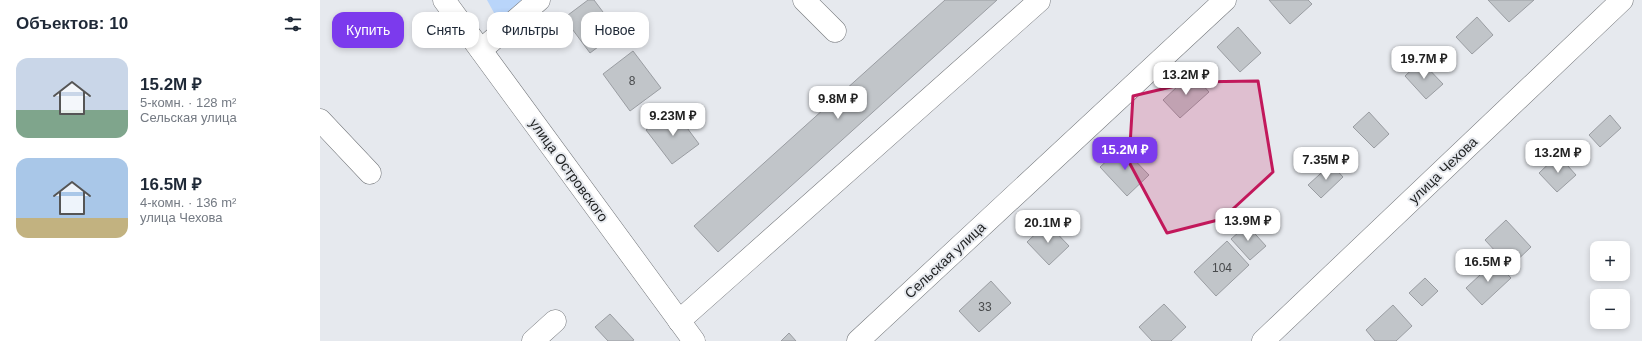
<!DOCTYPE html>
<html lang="ru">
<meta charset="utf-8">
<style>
body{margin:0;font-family:Helvetica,sans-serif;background:#f2f2f3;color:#1f2937;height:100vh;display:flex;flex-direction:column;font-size:15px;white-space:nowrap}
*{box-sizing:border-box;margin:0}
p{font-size:13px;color:#747a83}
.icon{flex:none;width:22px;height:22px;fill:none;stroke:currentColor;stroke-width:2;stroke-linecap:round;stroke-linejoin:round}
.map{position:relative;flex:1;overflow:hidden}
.sheet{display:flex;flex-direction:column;background:#fff;width:320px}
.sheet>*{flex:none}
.top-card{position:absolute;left:12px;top:12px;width:380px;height:36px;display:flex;gap:8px}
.buttons{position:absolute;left:1270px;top:241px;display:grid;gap:8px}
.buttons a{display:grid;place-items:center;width:40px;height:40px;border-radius:8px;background:#fff;box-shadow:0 2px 6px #0003;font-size:20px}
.price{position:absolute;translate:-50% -34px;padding:0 9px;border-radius:8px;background:#fff;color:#222;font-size:13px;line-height:26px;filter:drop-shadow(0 1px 2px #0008)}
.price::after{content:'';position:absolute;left:50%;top:24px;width:12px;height:9px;margin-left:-6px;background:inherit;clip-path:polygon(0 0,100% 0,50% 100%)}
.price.active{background:#7c3aed;color:#fff}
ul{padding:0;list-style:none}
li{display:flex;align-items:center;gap:12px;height:100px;padding:0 16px}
li span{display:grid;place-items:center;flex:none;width:112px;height:80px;border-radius:12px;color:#555}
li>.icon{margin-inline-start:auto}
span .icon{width:48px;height:48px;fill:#fffc;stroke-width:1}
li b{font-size:17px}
h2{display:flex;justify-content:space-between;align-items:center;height:48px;padding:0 16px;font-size:17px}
.pill{padding:0 14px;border-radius:12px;background:#fff;box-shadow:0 2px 6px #0003;font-size:14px;line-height:36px}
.pill.active{background:#7c3aed;color:#fff}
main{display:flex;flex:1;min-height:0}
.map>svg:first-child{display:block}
.green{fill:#b9d5fa}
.building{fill:#c1c5c9;stroke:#9a9da2}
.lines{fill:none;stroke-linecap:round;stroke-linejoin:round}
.minor-casing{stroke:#74777b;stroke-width:23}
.minor{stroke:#fff;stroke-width:22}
.marked{fill:#c2185b;fill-opacity:0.2;stroke:#c2185b;stroke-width:3;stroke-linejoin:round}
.labels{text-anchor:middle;stroke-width:4;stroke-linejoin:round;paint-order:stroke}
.number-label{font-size:12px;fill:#484a4c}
.street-label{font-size:14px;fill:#1f2122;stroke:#e6e9ee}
</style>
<main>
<section class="sheet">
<h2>Объектов: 10<svg class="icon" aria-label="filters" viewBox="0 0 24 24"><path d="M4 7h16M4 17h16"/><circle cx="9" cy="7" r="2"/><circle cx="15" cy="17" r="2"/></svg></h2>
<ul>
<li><span style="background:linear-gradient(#c9d6e8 65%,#7fa58c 0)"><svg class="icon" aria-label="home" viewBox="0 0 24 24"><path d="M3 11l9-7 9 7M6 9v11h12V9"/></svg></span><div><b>15.2M ₽</b><p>5-комн. · 128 m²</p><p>Сельская улица</p></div></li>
<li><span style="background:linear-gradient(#a9c7e8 75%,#c2b280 0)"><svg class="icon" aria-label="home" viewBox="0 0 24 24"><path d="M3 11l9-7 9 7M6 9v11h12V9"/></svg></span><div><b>16.5M ₽</b><p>4-комн. · 136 m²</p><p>улица Чехова</p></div></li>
</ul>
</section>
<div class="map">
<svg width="1322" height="341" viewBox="0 0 1322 341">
<rect width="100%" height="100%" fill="#e6e9ee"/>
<polygon class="green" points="167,0 204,0 179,22"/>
<g class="building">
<polygon points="268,0 274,0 298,32 270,53 244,18"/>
<polygon points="625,0 677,0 398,252 374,226"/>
<polygon points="949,0 988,0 992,4 970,24"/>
<polygon points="1168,0 1214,0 1189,22"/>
<polygon points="1157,17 1173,35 1152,54 1136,37"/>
<polygon points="918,27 941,53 920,72 897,47"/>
<polygon points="313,51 341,88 310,111 283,74"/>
<polygon points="1101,61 1123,84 1106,99 1085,76"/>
<polygon points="872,73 889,92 860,118 843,100"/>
<polygon points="353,109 379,144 352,164 326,130"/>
<polygon points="1049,112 1069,134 1054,148 1033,127"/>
<polygon points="1290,115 1301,128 1280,147 1269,135"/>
<polygon points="802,147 829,175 807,196 780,167"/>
<polygon points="1238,155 1256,175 1237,192 1219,173"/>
<polygon points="1011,164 1023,177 1001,198 988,185"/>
<polygon points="1186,220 1211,247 1190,267 1165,240"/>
<polygon points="727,223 749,246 729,265 707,242"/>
<polygon points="927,225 946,246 930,260 911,239"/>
<polygon points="907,241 929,265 896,296 874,272"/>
<polygon points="1175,261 1191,278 1162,305 1146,288"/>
<polygon points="1105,278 1118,291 1102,306 1089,293"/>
<polygon points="671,281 691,303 659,332 639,311"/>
<polygon points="844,304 866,327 851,341 832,341 819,327"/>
<polygon points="1073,305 1092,326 1076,341 1055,341 1046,330"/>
<polygon points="290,314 314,340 312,341 288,341 275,327"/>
<polygon points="469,333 476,341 461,341"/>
</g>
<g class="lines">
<g class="minor-casing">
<g id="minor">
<polyline points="124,0 374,341"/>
<polyline points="484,0 515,31"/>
<polyline points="161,50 219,0"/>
<polyline points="0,120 50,173"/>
<polyline points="359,321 719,1"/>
<polyline points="213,341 235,321"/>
<polyline points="538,341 905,0"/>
<polyline points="943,341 1302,0"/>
</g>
</g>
<use href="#minor" class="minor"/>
</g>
<path class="marked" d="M938 81 953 172 902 219 847 233 809 162 813 96 872 82Z"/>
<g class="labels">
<g class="number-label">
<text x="312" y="85">8</text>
<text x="902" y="272">104</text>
<text x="665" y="311">33</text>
</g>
<g class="street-label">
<text transform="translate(249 170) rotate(54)" y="5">улица Островского</text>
<text transform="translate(1123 170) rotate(-44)" y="5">улица Чехова</text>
<text transform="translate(625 260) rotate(-43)" y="5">Сельская улица</text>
</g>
</g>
</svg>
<div class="buttons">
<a>+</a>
<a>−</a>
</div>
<b class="price" style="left:1104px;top:80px">19.7M ₽</b>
<b class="price" style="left:866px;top:96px">13.2M ₽</b>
<b class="price" style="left:518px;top:120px">9.8M ₽</b>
<b class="price" style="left:353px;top:137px">9.23M ₽</b>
<b class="price active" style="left:805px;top:171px">15.2M ₽</b>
<b class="price" style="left:1238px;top:174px">13.2M ₽</b>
<b class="price" style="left:1006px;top:181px">7.35M ₽</b>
<b class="price" style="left:928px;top:242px">13.9M ₽</b>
<b class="price" style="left:728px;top:244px">20.1M ₽</b>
<b class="price" style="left:1168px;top:283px">16.5M ₽</b>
<div class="top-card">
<a class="pill active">Купить</a>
<a class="pill">Снять</a>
<a class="pill">Фильтры</a>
<a class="pill">Новое</a>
</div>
</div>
</main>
